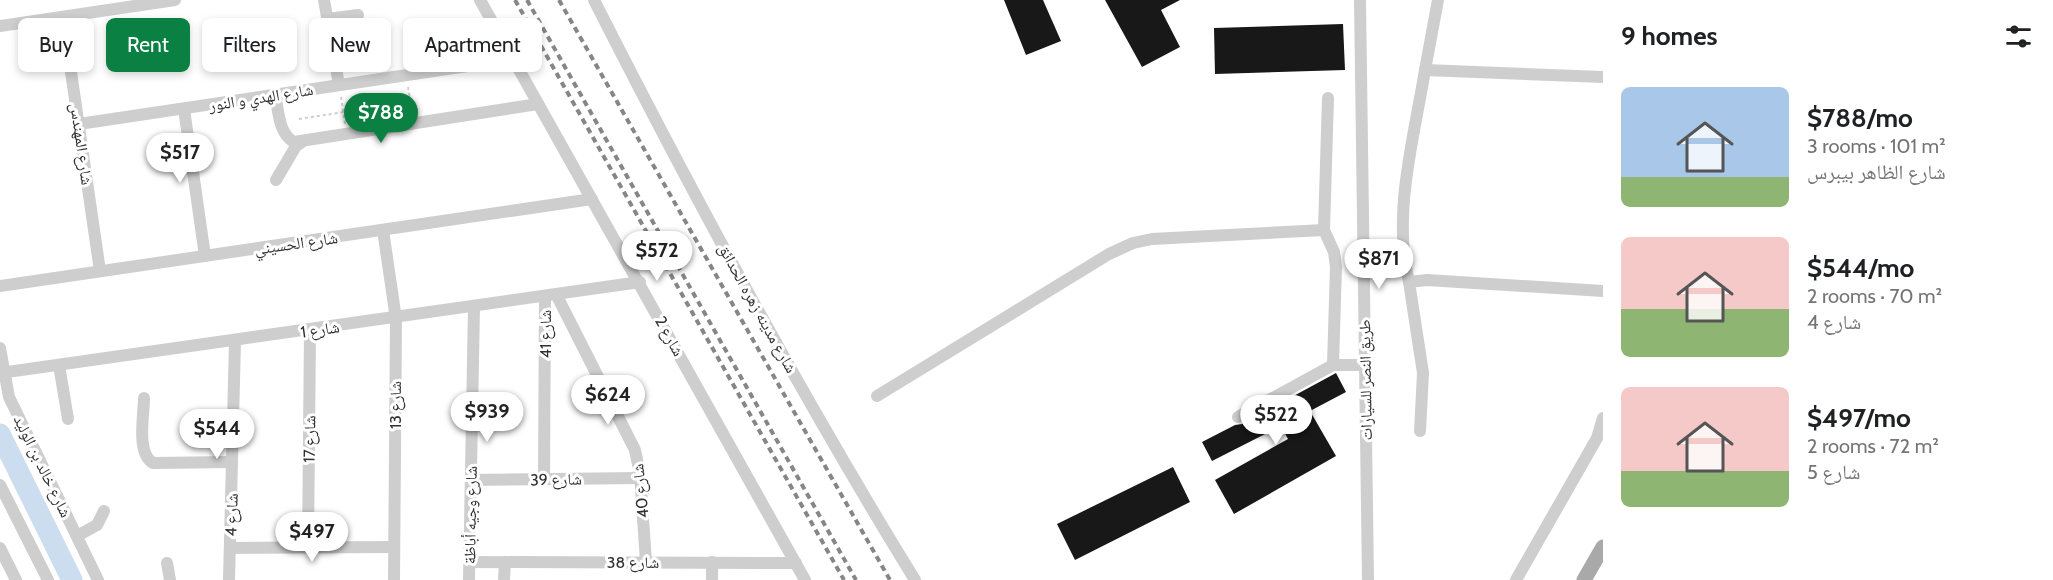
<!DOCTYPE html>
<meta charset="utf-8">
<style>
body{margin:0;font-family:Cabin,"Noto Naskh Arabic",sans-serif;background:#f2f2f2;color:#202124;height:100vh;display:flex;flex-direction:column;font-size:22px;white-space:nowrap}
*{box-sizing:border-box;margin:0}
p{font-size:20px;color:#757577}
.icon{flex:none;width:33px;height:33px;fill:none;stroke:currentColor;stroke-width:2;stroke-linecap:round;stroke-linejoin:round}
.map{position:relative;flex:1;overflow:hidden}
.panel{display:flex;flex-direction:column;background:#fff;width:450px}
.panel>*{flex:none}
.banner{position:absolute;left:18px;top:18px;width:570px;height:54px;display:flex;gap:12px}
.price{position:absolute;translate:-50% -51px;padding:0 14px;border-radius:21px;background:#fff;color:#222;font-size:20px;line-height:39px;filter:drop-shadow(0 2px 3px #0008)}
.price::after{content:'';position:absolute;left:50%;top:36px;width:18px;height:14px;margin-left:-9px;background:inherit;clip-path:polygon(0 0,100% 0,50% 100%)}
.price.current{background:#0b8043;color:#fff}
ul{padding:0;list-style:none}
li{display:flex;align-items:center;gap:18px;height:150px;padding:0 18px}
li span{display:grid;place-items:center;flex:none;width:168px;height:120px;border-radius:9px;color:#555}
li>.icon{margin-inline-start:auto}
span .icon{width:72px;height:72px;fill:#fffc;stroke-width:1}
li b{font-size:26px}
h2{display:flex;justify-content:space-between;align-items:center;height:72px;padding:0 18px;font-size:26px}
.chip{padding:0 21px;border-radius:9px;background:#fff;box-shadow:0 3px 9px #0003;font-size:21px;line-height:54px}
.chip.current{background:#0b8043;color:#fff}
main{display:flex;flex:1;min-height:0}
.map>svg:first-child{display:block}
.lines{fill:none;stroke-linecap:round;stroke-linejoin:round}
.river{stroke:#cbddef;stroke-width:21}
.building{fill:#181818}
.path{stroke:#cecece;stroke-width:2;stroke-dasharray:3 3;stroke-linecap:butt}
.minor{stroke:#cecece;stroke-width:12}
.major{stroke:#a9a9a9;stroke-width:15}
.rail{stroke:#868686;stroke-width:4;stroke-dasharray:6 4.5;stroke-linecap:butt}
.labels{text-anchor:middle;stroke-width:6;stroke-linejoin:round;paint-order:stroke}
.street-label{font-size:16px;fill:#313131;stroke:#fff}
</style>
<main>
<div class="map">
<svg width="1603" height="580" viewBox="0 0 1603 580">
<rect width="100%" height="100%" fill="#fff"/>
<g class="lines">
<polyline class="river" points="0,434 72,580"/>
</g>
<g class="building">
<polygon points="1004,0 1043,0 1061,41 1026,55"/>
<polygon points="1105,0 1180,0 1161,10 1180,47 1142,67"/>
<polygon points="1343,24 1345,70 1215,74 1214,28"/>
<polygon points="1336,373 1346,392 1310,411 1336,456 1234,514 1215,480 1288,439 1281,426 1212,461 1202,442 1235,425 1242,424"/>
<polygon points="1173,467 1190,502 1075,560 1057,524"/>
</g>
<g class="lines">
<g class="path">
<polyline points="408,87 412,111"/>
<polyline points="341,97 345,124"/>
<polyline points="378,107 411,102"/>
<polyline points="299,119 370,108 374,111 377,107 374,103 370,108"/>
</g>
<g class="minor">
<polyline points="324,0 339,85"/>
<polyline points="480,0 805,580"/>
<path d="M594 0C694 197 799 392 915 580"/>
<polyline points="1360,0 1368,580"/>
<polyline points="63,17 100,271"/>
<polyline points="327,19 358,15"/>
<polyline points="0,26 175,0"/>
<polyline points="1425,70 1438,0"/>
<path d="M275 95C279 111 278 133 294 142L538 104"/>
<polyline points="1328,98 1324,230 1334,252 1336,267 1333,365"/>
<polyline points="184,109 205,256"/>
<polyline points="79,124 514,59"/>
<polyline points="276,180 296,146 303,141"/>
<polyline points="383,230 396,319 394,580"/>
<path d="M1409 282C1392 214 1414 138 1425 70L1603 77"/>
<polyline points="0,286 592,199"/>
<polyline points="556,294 635,450 640,474 646,562"/>
<polyline points="0,348 9,397 98,580"/>
<polyline points="59,365 68,419"/>
<polyline points="0,373 640,282"/>
<polyline points="877,396 1109,254 1133,243 1152,239 1324,230"/>
<path d="M144 398C144 415 136 453 153 463L232 462"/>
<polyline points="1238,417 1333,365 1365,365"/>
<polyline points="1420,431 1423,373 1409,282 1427,280 1603,291"/>
<polyline points="544,479 545,296"/>
<polyline points="471,480 640,478"/>
<polyline points="0,485 48,580"/>
<polyline points="77,536 97,525 104,511"/>
<polyline points="0,548 16,580"/>
<polyline points="230,548 394,547"/>
<polyline points="308,548 310,330"/>
<polyline points="469,562 796,563"/>
<polyline points="712,562 712,580"/>
<polyline points="167,563 170,580"/>
<polyline points="229,580 235,341"/>
<polyline points="469,580 474,306"/>
<polyline points="504,580 505,562"/>
<polyline points="1516,580 1597,438 1603,418"/>
</g>
<polyline class="major" points="1584,580 1603,547"/>
<g class="rail">
<polyline points="515,0 844,580"/>
<polyline points="527,0 856,580"/>
<polyline points="559,0 890,580"/>
</g>
</g>
<g class="labels">
<g class="street-label">
<text transform="translate(261 97) rotate(-9)" y="6">شارع الهدي و النور</text>
<text transform="translate(82 144) rotate(82)" y="6">شارع المهندس</text>
<text transform="translate(296 243) rotate(-8)" y="6">شارع الحسيني</text>
<text transform="translate(758 308) rotate(61)" y="6">شارع مدينه زهره الحدائق</text>
<text transform="translate(320 329) rotate(-8)" y="6">شارع 1</text>
<text transform="translate(545 334) rotate(-90)" y="6">شارع 41</text>
<text transform="translate(670 336) rotate(61)" y="6">شارع 2</text>
<text transform="translate(1365 380) rotate(-91)" y="6">طريق النصر للسيارات</text>
<text transform="translate(395 405) rotate(-90)" y="6">شارع 13</text>
<text transform="translate(309 439) rotate(-89)" y="6">شارع 17</text>
<text transform="translate(43 466) rotate(64)" y="6">شارع خالد بن الوليد</text>
<text transform="translate(556 479) rotate(-1)" y="6">شارع 39</text>
<text transform="translate(640 491) rotate(-96)" y="6">شارع 40</text>
<text transform="translate(231 515) rotate(-88)" y="6">شارع 4</text>
<text transform="translate(470 515) rotate(-89)" y="6">شارع وجيه أباظة</text>
<text x="633" y="568">شارع 38</text>
</g>
</g>
</svg>
<b class="price current" style="left:381px;top:144px">$788</b>
<b class="price" style="left:180px;top:184px">$517</b>
<b class="price" style="left:657px;top:282px">$572</b>
<b class="price" style="left:1379px;top:290px">$871</b>
<b class="price" style="left:608px;top:426px">$624</b>
<b class="price" style="left:487px;top:443px">$939</b>
<b class="price" style="left:1276px;top:446px">$522</b>
<b class="price" style="left:217px;top:460px">$544</b>
<b class="price" style="left:312px;top:563px">$497</b>
<div class="banner">
<a class="chip">Buy</a>
<a class="chip current">Rent</a>
<a class="chip">Filters</a>
<a class="chip">New</a>
<a class="chip">Apartment</a>
</div>
</div>
<section class="panel">
<h2>9 homes<svg class="icon" aria-label="filters" viewBox="0 0 24 24"><path d="M4 7h16M4 17h16"/><circle cx="9" cy="7" r="2"/><circle cx="15" cy="17" r="2"/></svg></h2>
<ul>
<li><span style="background:linear-gradient(#a9c7e8 75%,#8fb573 0)"><svg class="icon" aria-label="home" viewBox="0 0 24 24"><path d="M3 11l9-7 9 7M6 9v11h12V9"/></svg></span><div><b>$788/mo</b><p>3 rooms · 101 m²</p><p>شارع الظاهر بيبرس</p></div></li>
<li><span style="background:linear-gradient(#f6c9c9 60%,#8fb573 0)"><svg class="icon" aria-label="home" viewBox="0 0 24 24"><path d="M3 11l9-7 9 7M6 9v11h12V9"/></svg></span><div><b>$544/mo</b><p>2 rooms · 70 m²</p><p>شارع 4</p></div></li>
<li><span style="background:linear-gradient(#f6c9c9 70%,#8fb573 0)"><svg class="icon" aria-label="home" viewBox="0 0 24 24"><path d="M3 11l9-7 9 7M6 9v11h12V9"/></svg></span><div><b>$497/mo</b><p>2 rooms · 72 m²</p><p>شارع 5</p></div></li>
</ul>
</section>
</main>
